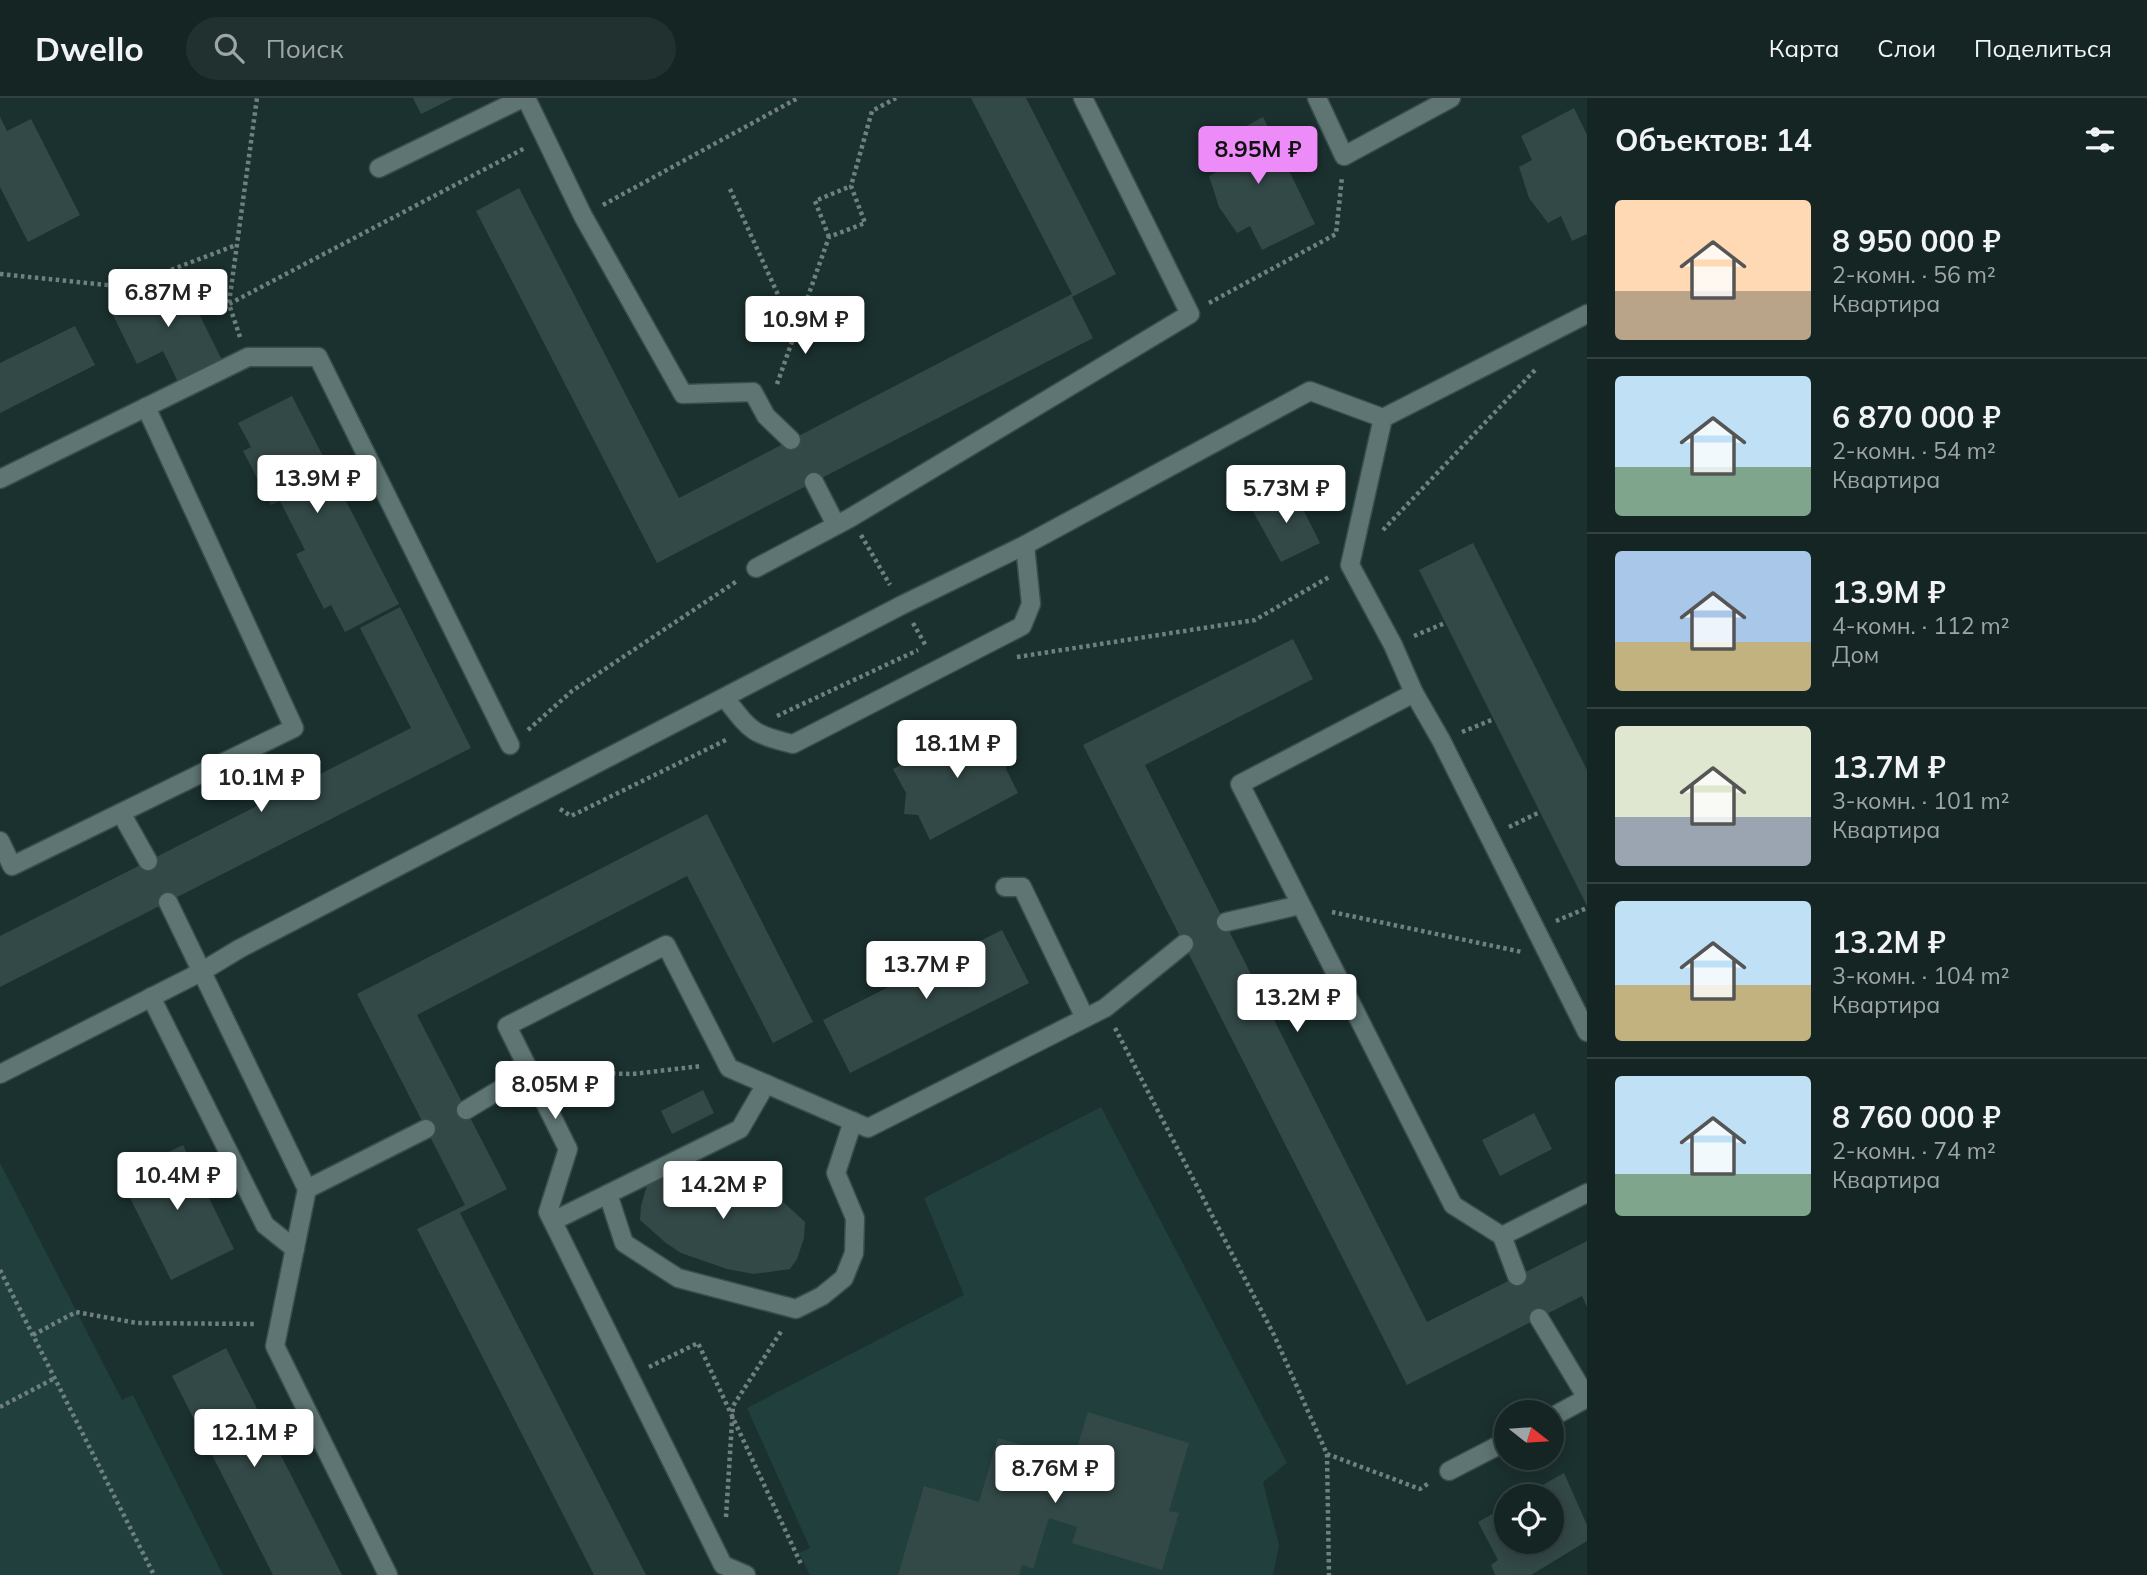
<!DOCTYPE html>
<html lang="ru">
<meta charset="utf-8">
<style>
body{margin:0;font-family:Mulish,sans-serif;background:#213130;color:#f1f3f6;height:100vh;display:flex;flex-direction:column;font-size:26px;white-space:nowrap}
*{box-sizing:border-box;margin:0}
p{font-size:23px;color:#9da5a6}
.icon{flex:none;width:38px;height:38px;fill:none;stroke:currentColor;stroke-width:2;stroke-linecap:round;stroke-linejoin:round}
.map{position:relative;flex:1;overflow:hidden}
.sheet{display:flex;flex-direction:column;background:#142523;width:560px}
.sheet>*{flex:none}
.needle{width:46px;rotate:107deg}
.buttons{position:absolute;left:1494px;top:1302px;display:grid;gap:14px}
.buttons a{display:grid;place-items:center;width:70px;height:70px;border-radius:50%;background:#142523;box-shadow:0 4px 18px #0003,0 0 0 2px #334241;font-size:35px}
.price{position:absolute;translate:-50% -60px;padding:0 16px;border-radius:7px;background:#fff;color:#222;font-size:23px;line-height:46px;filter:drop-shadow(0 2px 4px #0008)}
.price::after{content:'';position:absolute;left:50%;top:42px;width:21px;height:16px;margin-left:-10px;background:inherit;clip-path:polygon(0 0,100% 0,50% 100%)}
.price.current{background:#ed8cf9;color:#111}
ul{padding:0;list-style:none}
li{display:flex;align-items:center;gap:21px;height:175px;padding:0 28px}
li+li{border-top:2px solid #334241}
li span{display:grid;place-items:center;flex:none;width:196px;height:140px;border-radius:7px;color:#555}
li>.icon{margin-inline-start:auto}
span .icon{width:84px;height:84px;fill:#fffc;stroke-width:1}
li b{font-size:30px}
h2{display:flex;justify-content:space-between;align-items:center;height:84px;padding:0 28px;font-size:30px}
header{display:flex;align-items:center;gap:42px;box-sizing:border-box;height:98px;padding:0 35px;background:#142523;border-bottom:2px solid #334241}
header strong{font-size:33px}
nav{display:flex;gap:38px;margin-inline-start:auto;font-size:24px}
.search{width:490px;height:63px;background:#213130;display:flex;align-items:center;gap:18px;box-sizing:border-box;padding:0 24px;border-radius:38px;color:#9da5a6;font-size:26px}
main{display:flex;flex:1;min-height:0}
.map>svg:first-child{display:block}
.built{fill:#213f3d}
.building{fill:#334947}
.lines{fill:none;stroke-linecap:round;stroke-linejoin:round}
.lane-casing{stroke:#3a4d4c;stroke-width:21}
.path{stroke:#6e807f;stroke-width:4.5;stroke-dasharray:3.5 3.5;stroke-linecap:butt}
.lane{stroke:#5e7573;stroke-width:18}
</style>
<header>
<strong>Dwello</strong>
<div class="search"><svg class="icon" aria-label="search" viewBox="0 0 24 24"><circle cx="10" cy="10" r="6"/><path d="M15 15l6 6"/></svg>Поиск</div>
<nav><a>Карта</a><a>Слои</a><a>Поделиться</a></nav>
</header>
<main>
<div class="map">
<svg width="1587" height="1477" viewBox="0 0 1587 1477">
<rect width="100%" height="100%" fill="#1b312f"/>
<g class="built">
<polygon points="1101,1009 1287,1365 1263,1384 1279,1447 1273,1477 810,1477 799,1455 810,1450 747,1310 964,1197 924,1100"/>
<polygon points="0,1065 122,1302 133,1297 223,1477 0,1477"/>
</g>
<g class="building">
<polygon points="413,0 453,0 421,16"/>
<polygon points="971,0 1026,0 1116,176 1072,199 1093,240 657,465 476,113 519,90 679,400 1072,196"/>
<polygon points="1574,10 1587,37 1587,136 1572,143 1561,118 1548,125 1529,100 1519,69 1532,62 1521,38"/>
<polygon points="0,19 7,33 31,21 80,117 28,144 0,89"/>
<polygon points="1263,19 1315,126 1262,152 1250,128 1237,135 1219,109 1209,78 1222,71 1211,47"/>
<polygon points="179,176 223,264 179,286 163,253 137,266 110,211"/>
<polygon points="75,228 95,267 0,315 0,265"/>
<polygon points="292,298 399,506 345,534 331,507 324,511 296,456 305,452 280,403 271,407 243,353 251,349 238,325"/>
<polygon points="1292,389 1320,445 1281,464 1251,410"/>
<polygon points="1473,445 1587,672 1587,808 1419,472"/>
<polygon points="400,509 471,650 0,889 0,838 411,630 360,530"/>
<polygon points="1293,541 1313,581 1145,667 1427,1224 1587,1143 1587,1209 1582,1198 1407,1287 1083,647"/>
<polygon points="981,624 991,641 1010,644 1006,671 1018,695 930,742 918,717 904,716 906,695 893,671"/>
<polygon points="707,716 813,924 773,945 687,778 417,917 507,1091 460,1115 646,1477 594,1477 417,1131 465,1107 357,896"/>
<polygon points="1002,832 1029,885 850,975 823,922"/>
<polygon points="703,992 714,1015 672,1036 661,1013"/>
<polygon points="1534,1015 1552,1051 1500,1078 1482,1042"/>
<polygon points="183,1047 234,1151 171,1182 119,1078"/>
<polygon points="686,1071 707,1072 758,1088 780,1101 805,1124 804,1140 797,1161 790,1171 754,1176 727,1171 681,1155 666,1145 640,1122 641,1108 647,1087 655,1074"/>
<polygon points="226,1250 293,1381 342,1477 273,1477 172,1278"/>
<polygon points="1088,1314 1189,1345 1169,1413 1179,1415 1162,1472 1072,1445 1077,1429 1049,1420 1033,1471 1022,1467 1019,1477 898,1477 924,1388 979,1404 998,1340 1073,1362"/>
<polygon points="1564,1375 1587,1427 1587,1443 1531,1477 1495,1477 1491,1467 1498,1462 1478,1424 1507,1408 1507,1444 1552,1444 1552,1398 1523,1398"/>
</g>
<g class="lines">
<g class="lane-casing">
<g id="lane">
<polyline points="526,0 583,118 683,296 753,294 766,318 791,342"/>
<polyline points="1317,0 1344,58 1451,0"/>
<polyline points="379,70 523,0"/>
<polyline points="1587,216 1383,320 1350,467 1393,547 1414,595 1441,642 1587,934"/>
<polyline points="0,381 248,259 318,259 510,647"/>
<polyline points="814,384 836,427"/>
<polyline points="756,470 850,420 1190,216 1083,0"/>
<polyline points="1414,595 1240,686 1453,1107 1502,1138 1587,1095"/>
<path d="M725 600C751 633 751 636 793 646L1022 528 1031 506 1025 447"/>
<polyline points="121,715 148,763"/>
<polyline points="0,743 12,768 294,630 146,309"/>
<polyline points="1005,789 1022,789 1085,920"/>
<polyline points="168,804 307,1091 275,1248 388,1477"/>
<polyline points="1226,824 1300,807"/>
<polyline points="151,899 265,1127 295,1151"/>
<polyline points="0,976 201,874 239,851 902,507 1025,447 1310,293 1383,320"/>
<polyline points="466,1012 531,973"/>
<polyline points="307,1091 426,1031"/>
<polyline points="608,1096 624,1145 678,1180 796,1211 822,1198 844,1180 854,1155 855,1120 836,1075 853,1023"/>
<polyline points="553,1123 740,1031 766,986"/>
<polyline points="1502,1138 1517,1178"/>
<polyline points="1539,1220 1587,1300 1552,1319"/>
<polyline points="1449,1373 1507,1343"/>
<polyline points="746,1477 723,1467 548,1114 568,1051 507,928 666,847 729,970 868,1030 1105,910 1184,846"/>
</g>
</g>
<g class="path">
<polyline points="730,91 794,232"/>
<polyline points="603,107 798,0"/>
<polyline points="829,139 815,103 851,88"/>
<polyline points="0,176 126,189 236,147"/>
<polyline points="229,205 257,0"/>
<polyline points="1209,205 1336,136 1342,79"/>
<polyline points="240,239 229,206 525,50"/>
<polyline points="777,286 829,139 865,125 851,88 872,13 896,0"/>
<polyline points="1383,432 1536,271"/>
<polyline points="861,437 890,487"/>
<polyline points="913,525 926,548"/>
<polyline points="1414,538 1445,525"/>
<polyline points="1017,559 1255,522 1329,479"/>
<polyline points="777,618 918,552"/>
<polyline points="528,632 572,593 737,483"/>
<polyline points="1462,634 1494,621"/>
<polyline points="560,711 571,718 728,641"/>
<polyline points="1509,729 1540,714"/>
<polyline points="1332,814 1522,854"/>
<polyline points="1556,823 1587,810"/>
<polyline points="1115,930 1274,1237 1327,1356 1420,1391 1429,1385"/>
<polyline points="556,974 633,976 701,968"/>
<polyline points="0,1172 154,1477"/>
<polyline points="33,1237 76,1214 137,1225 256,1226"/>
<polyline points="649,1269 698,1245 801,1466"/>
<polyline points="0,1309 55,1280"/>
<polyline points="1327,1356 1329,1477"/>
<polyline points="726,1419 733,1308 782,1232"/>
</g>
<use href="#lane" class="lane"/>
</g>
</svg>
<div class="buttons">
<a><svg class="needle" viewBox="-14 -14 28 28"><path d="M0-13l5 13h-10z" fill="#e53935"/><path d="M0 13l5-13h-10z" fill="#9da5a6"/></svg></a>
<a><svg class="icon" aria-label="locate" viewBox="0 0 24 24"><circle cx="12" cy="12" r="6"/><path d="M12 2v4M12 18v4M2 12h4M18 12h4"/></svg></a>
</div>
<b class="price current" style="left:1258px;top:88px">8.95M ₽</b>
<b class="price" style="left:168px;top:231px">6.87M ₽</b>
<b class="price" style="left:805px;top:258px">10.9M ₽</b>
<b class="price" style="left:317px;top:417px">13.9M ₽</b>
<b class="price" style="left:1286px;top:427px">5.73M ₽</b>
<b class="price" style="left:957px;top:682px">18.1M ₽</b>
<b class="price" style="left:261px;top:716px">10.1M ₽</b>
<b class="price" style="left:926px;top:903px">13.7M ₽</b>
<b class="price" style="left:1297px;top:936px">13.2M ₽</b>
<b class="price" style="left:555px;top:1023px">8.05M ₽</b>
<b class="price" style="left:177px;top:1114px">10.4M ₽</b>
<b class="price" style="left:723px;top:1123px">14.2M ₽</b>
<b class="price" style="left:254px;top:1371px">12.1M ₽</b>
<b class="price" style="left:1055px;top:1407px">8.76M ₽</b>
</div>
<section class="sheet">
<h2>Объектов: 14<svg class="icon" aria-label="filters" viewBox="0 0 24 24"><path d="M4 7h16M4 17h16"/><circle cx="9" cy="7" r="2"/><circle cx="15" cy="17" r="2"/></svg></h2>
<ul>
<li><span style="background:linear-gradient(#ffd9b3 65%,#b9a48a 0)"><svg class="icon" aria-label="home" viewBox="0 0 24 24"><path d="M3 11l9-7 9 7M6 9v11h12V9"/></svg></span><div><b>8 950 000 ₽</b><p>2-комн. · 56 m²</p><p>Квартира</p></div></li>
<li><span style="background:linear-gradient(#bfe0f5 65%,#7fa58c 0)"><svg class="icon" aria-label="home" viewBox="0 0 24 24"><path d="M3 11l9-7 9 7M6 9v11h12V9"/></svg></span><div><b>6 870 000 ₽</b><p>2-комн. · 54 m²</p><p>Квартира</p></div></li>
<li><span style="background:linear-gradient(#a9c7e8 65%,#c2b280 0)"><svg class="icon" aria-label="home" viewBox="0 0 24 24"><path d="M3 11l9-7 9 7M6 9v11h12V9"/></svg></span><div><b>13.9M ₽</b><p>4-комн. · 112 m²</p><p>Дом</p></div></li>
<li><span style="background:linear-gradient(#dfe7d0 65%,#9aa5b1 0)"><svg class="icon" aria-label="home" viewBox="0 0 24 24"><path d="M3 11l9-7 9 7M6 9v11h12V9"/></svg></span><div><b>13.7M ₽</b><p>3-комн. · 101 m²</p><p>Квартира</p></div></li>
<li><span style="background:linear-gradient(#bfe0f5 60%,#c2b280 0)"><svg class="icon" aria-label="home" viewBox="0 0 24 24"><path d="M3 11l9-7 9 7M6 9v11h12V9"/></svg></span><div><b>13.2M ₽</b><p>3-комн. · 104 m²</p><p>Квартира</p></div></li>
<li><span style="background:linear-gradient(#bfe0f5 70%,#7fa58c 0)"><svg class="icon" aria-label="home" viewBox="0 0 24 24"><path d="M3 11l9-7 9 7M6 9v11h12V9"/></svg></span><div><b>8 760 000 ₽</b><p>2-комн. · 74 m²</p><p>Квартира</p></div></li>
</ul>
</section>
</main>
